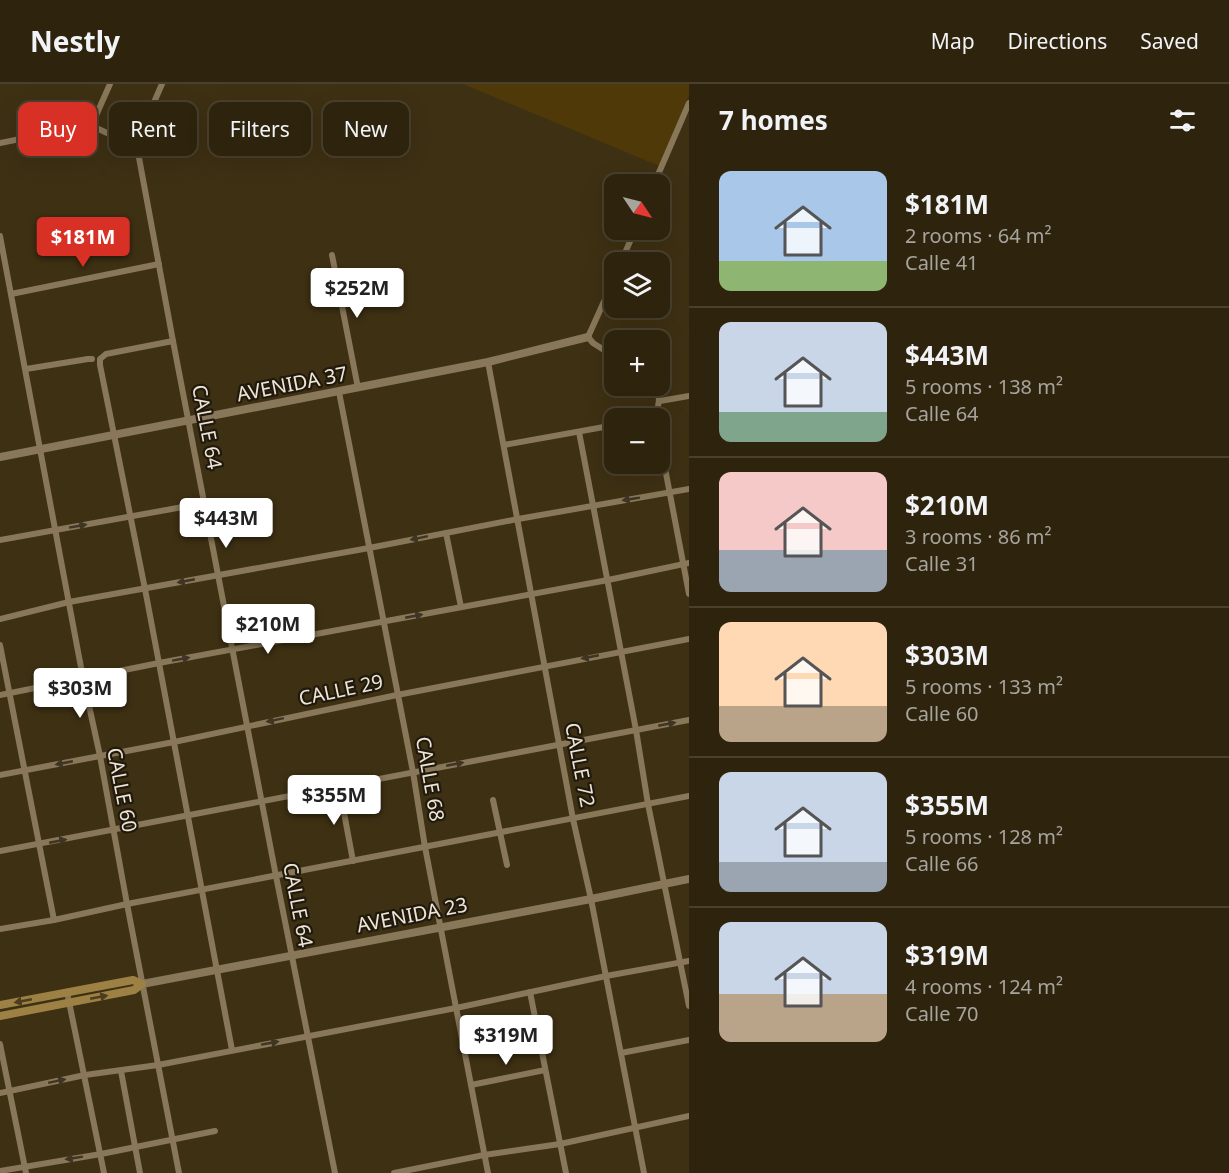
<!DOCTYPE html>
<meta charset="utf-8">
<style>
body{margin:0;font-family:"Noto Sans",sans-serif;background:#362c17;color:#f1f3f6;height:100vh;display:flex;flex-direction:column;font-size:22px;white-space:nowrap}
*{box-sizing:border-box;margin:0}
p{font-size:20px;color:#a7a49e}
.icon{flex:none;width:33px;height:33px;fill:none;stroke:currentColor;stroke-width:2;stroke-linecap:round;stroke-linejoin:round}
.map{position:relative;flex:1;overflow:hidden}
.drawer{display:flex;flex-direction:column;background:#2e240e;width:540px}
.drawer>*{flex:none}
.top-card{position:absolute;left:18px;top:18px;width:570px;height:54px;display:flex;gap:12px}
.needle{width:39px;rotate:125deg}
.fabs{position:absolute;left:604px;top:90px;display:grid;gap:12px}
.fabs a{display:grid;place-items:center;width:66px;height:66px;border-radius:12px;background:#2e240e;box-shadow:0 6px 24px #0002,0 0 0 2px #49412e;font-size:30px}
.price{position:absolute;translate:-50% -51px;padding:0 14px;border-radius:6px;background:#fff;color:#222;font-size:20px;line-height:39px;filter:drop-shadow(0 2px 3px #0008)}
.price::after{content:'';position:absolute;left:50%;top:36px;width:18px;height:14px;margin-left:-9px;background:inherit;clip-path:polygon(0 0,100% 0,50% 100%)}
.price.active{background:#d93025;color:#fff}
ul{padding:0;list-style:none}
li{display:flex;align-items:center;gap:18px;height:150px;padding:0 30px}
li+li{border-top:2px solid #49412e}
li span{display:grid;place-items:center;flex:none;width:168px;height:120px;border-radius:12px;color:#555}
li>.icon{margin-inline-start:auto}
span .icon{width:72px;height:72px;fill:#fffc;stroke-width:1}
li b{font-size:26px}
h2{display:flex;justify-content:space-between;align-items:center;height:72px;padding:0 30px;font-size:26px}
.chip{padding:0 21px;border-radius:12px;background:#2e240e;box-shadow:0 6px 24px #0002,0 0 0 2px #49412e;font-size:21px;line-height:54px}
.chip.active{background:#d93025;color:#fff}
header{display:flex;align-items:center;gap:36px;box-sizing:border-box;height:84px;padding:0 30px;background:#2e240e;border-bottom:2px solid #49412e}
header strong{font-size:28px}
nav{display:flex;gap:33px;margin-inline-start:auto;font-size:21px}
main{display:flex;flex:1;min-height:0}
.map>svg:first-child{display:block}
.green{fill:#4f3908}
.lines{fill:none;stroke-linecap:round;stroke-linejoin:round}
.minor{stroke:#887759;stroke-width:6}
.tertiary{stroke:#887759;stroke-width:8}
.secondary{stroke:#9d8144;stroke-width:8}
.oneway{fill:#3f3524}
.oneway2{fill:#4c3d20}
.labels{text-anchor:middle;stroke-width:4.5;stroke-linejoin:round;paint-order:stroke}
.street-label{font-size:20px;fill:#eee5d5;stroke:#20190d}
</style>
<header>
<strong>Nestly</strong>
<nav><a>Map</a><a>Directions</a><a>Saved</a></nav>
</header>
<main>
<div class="map">
<svg width="689" height="1089" viewBox="0 0 689 1089">
<rect width="100%" height="100%" fill="#3e3013"/>
<polygon class="green" points="463,0 689,0 689,11 659,82"/>
<g class="lines">
<g class="minor">
<polyline points="162,0 137,57 137,63 173,257 276,792 335,1089"/>
<polyline points="90,41 94,36 110,0"/>
<polyline points="0,59 90,41 137,63"/>
<polyline points="654,100 689,19"/>
<polyline points="0,152 83,594 100,672 127,820 179,1089"/>
<polyline points="332,171 358,304"/>
<polyline points="621,178 635,146"/>
<polyline points="615,193 588,253 593,259 615,273"/>
<polyline points="11,210 159,180"/>
<polyline points="173,257 106,270 100,275 100,281 145,505 232,966"/>
<polyline points="488,278 573,735 591,815 644,1089"/>
<polyline points="26,285 88,275 92,275"/>
<path d="M655 302C662 314 658 322 655 334"/>
<polyline points="339,308 413,688 425,763 488,1089"/>
<polyline points="660,317 689,312"/>
<polyline points="579,348 636,646 648,720 689,922"/>
<polyline points="660,358 689,510"/>
<polyline points="504,361 615,341"/>
<polyline points="446,449 461,523"/>
<polyline points="0,456 205,419"/>
<polyline points="0,535 69,518 369,464 518,435 689,405"/>
<polyline points="0,561 54,836"/>
<polyline points="0,611 159,579 608,496 689,479"/>
<polyline points="0,691 174,658 397,611 689,555"/>
<polyline points="339,702 353,777"/>
<polyline points="493,716 507,781"/>
<polyline points="0,767 689,636"/>
<polyline points="0,845 54,836 127,820 689,712"/>
<polyline points="67,908 104,1089"/>
<polyline points="530,908 566,1089"/>
<polyline points="0,960 26,1089"/>
<polyline points="621,969 689,956"/>
<polyline points="121,987 140,1089"/>
<polyline points="471,1001 545,986"/>
<polyline points="0,1009 85,991 158,981 456,924 606,892 689,877"/>
<polyline points="0,1087 101,1070 215,1047"/>
<polyline points="394,1089 484,1071 560,1060 689,1032"/>
</g>
<g class="tertiary">
<polyline points="0,373 488,278 588,253"/>
<polyline points="142,900 591,815 689,795"/>
</g>
<polyline class="secondary" points="0,921 133,896 142,900 134,906 0,932"/>
</g>
<defs><path id="oneway-solid" d="M-6-.8H1V-3.2L6.5 0L1 3.2V.8H-6Z" transform="scale(1.5)"/></defs>
<g class="oneway">
<use href="#oneway-solid" transform="translate(631 415) rotate(171)"/>
<use href="#oneway-solid" transform="translate(78 442) rotate(-10)"/>
<use href="#oneway-solid" transform="translate(419 454) rotate(168)"/>
<use href="#oneway-solid" transform="translate(186 497) rotate(169)"/>
<use href="#oneway-solid" transform="translate(414 532) rotate(-11)"/>
<use href="#oneway-solid" transform="translate(590 573) rotate(169)"/>
<use href="#oneway-solid" transform="translate(181 575) rotate(-10)"/>
<use href="#oneway-solid" transform="translate(275 636) rotate(168)"/>
<use href="#oneway-solid" transform="translate(667 640) rotate(-11)"/>
<use href="#oneway-solid" transform="translate(64 679) rotate(169)"/>
<use href="#oneway-solid" transform="translate(455 680) rotate(-11)"/>
<use href="#oneway-solid" transform="translate(58 757) rotate(-11)"/>
<use href="#oneway-solid" transform="translate(270 959) rotate(-10)"/>
<use href="#oneway-solid" transform="translate(57 997) rotate(-12)"/>
<use href="#oneway-solid" transform="translate(74 1074) rotate(171)"/>
</g>
<g class="oneway2">
<use href="#oneway-solid" transform="translate(99 913) rotate(-11)"/>
<use href="#oneway-solid" transform="translate(23 917) rotate(169)"/>
</g>
<g class="labels">
<g class="street-label">
<text transform="translate(292 300) rotate(-11)" y="7">AVENIDA 37</text>
<text transform="translate(207 343) rotate(79)" y="7">CALLE 64</text>
<text transform="translate(341 606) rotate(-12)" y="7">CALLE 29</text>
<text transform="translate(580 681) rotate(79)" y="7">CALLE 72</text>
<text transform="translate(430 695) rotate(80)" y="7">CALLE 68</text>
<text transform="translate(122 706) rotate(79)" y="7">CALLE 60</text>
<text transform="translate(298 821) rotate(79)" y="7">CALLE 64</text>
<text transform="translate(412 831) rotate(-11)" y="7">AVENIDA 23</text>
</g>
</g>
</svg>
<div class="fabs">
<a><svg class="needle" viewBox="-14 -14 28 28"><path d="M0-13l5 13h-10z" fill="#e53935"/><path d="M0 13l5-13h-10z" fill="#a7a49e"/></svg></a>
<a><svg class="icon" aria-label="layers" viewBox="0 0 24 24"><path d="M12 4l9 5-9 5-9-5zM3 14l9 5 9-5"/></svg></a>
<a>+</a>
<a>−</a>
</div>
<b class="price active" style="left:83px;top:184px">$181M</b>
<b class="price" style="left:357px;top:235px">$252M</b>
<b class="price" style="left:226px;top:465px">$443M</b>
<b class="price" style="left:268px;top:571px">$210M</b>
<b class="price" style="left:80px;top:635px">$303M</b>
<b class="price" style="left:334px;top:742px">$355M</b>
<b class="price" style="left:506px;top:982px">$319M</b>
<div class="top-card">
<a class="chip active">Buy</a>
<a class="chip">Rent</a>
<a class="chip">Filters</a>
<a class="chip">New</a>
</div>
</div>
<section class="drawer">
<h2>7 homes<svg class="icon" aria-label="filters" viewBox="0 0 24 24"><path d="M4 7h16M4 17h16"/><circle cx="9" cy="7" r="2"/><circle cx="15" cy="17" r="2"/></svg></h2>
<ul>
<li><span style="background:linear-gradient(#a9c7e8 75%,#8fb573 0)"><svg class="icon" aria-label="home" viewBox="0 0 24 24"><path d="M3 11l9-7 9 7M6 9v11h12V9"/></svg></span><div><b>$181M</b><p>2 rooms · 64 m²</p><p>Calle 41</p></div></li>
<li><span style="background:linear-gradient(#c9d6e8 75%,#7fa58c 0)"><svg class="icon" aria-label="home" viewBox="0 0 24 24"><path d="M3 11l9-7 9 7M6 9v11h12V9"/></svg></span><div><b>$443M</b><p>5 rooms · 138 m²</p><p>Calle 64</p></div></li>
<li><span style="background:linear-gradient(#f6c9c9 65%,#9aa5b1 0)"><svg class="icon" aria-label="home" viewBox="0 0 24 24"><path d="M3 11l9-7 9 7M6 9v11h12V9"/></svg></span><div><b>$210M</b><p>3 rooms · 86 m²</p><p>Calle 31</p></div></li>
<li><span style="background:linear-gradient(#ffd9b3 70%,#b9a48a 0)"><svg class="icon" aria-label="home" viewBox="0 0 24 24"><path d="M3 11l9-7 9 7M6 9v11h12V9"/></svg></span><div><b>$303M</b><p>5 rooms · 133 m²</p><p>Calle 60</p></div></li>
<li><span style="background:linear-gradient(#c9d6e8 75%,#9aa5b1 0)"><svg class="icon" aria-label="home" viewBox="0 0 24 24"><path d="M3 11l9-7 9 7M6 9v11h12V9"/></svg></span><div><b>$355M</b><p>5 rooms · 128 m²</p><p>Calle 66</p></div></li>
<li><span style="background:linear-gradient(#c9d6e8 60%,#b9a48a 0)"><svg class="icon" aria-label="home" viewBox="0 0 24 24"><path d="M3 11l9-7 9 7M6 9v11h12V9"/></svg></span><div><b>$319M</b><p>4 rooms · 124 m²</p><p>Calle 70</p></div></li>
</ul>
</section>
</main>
